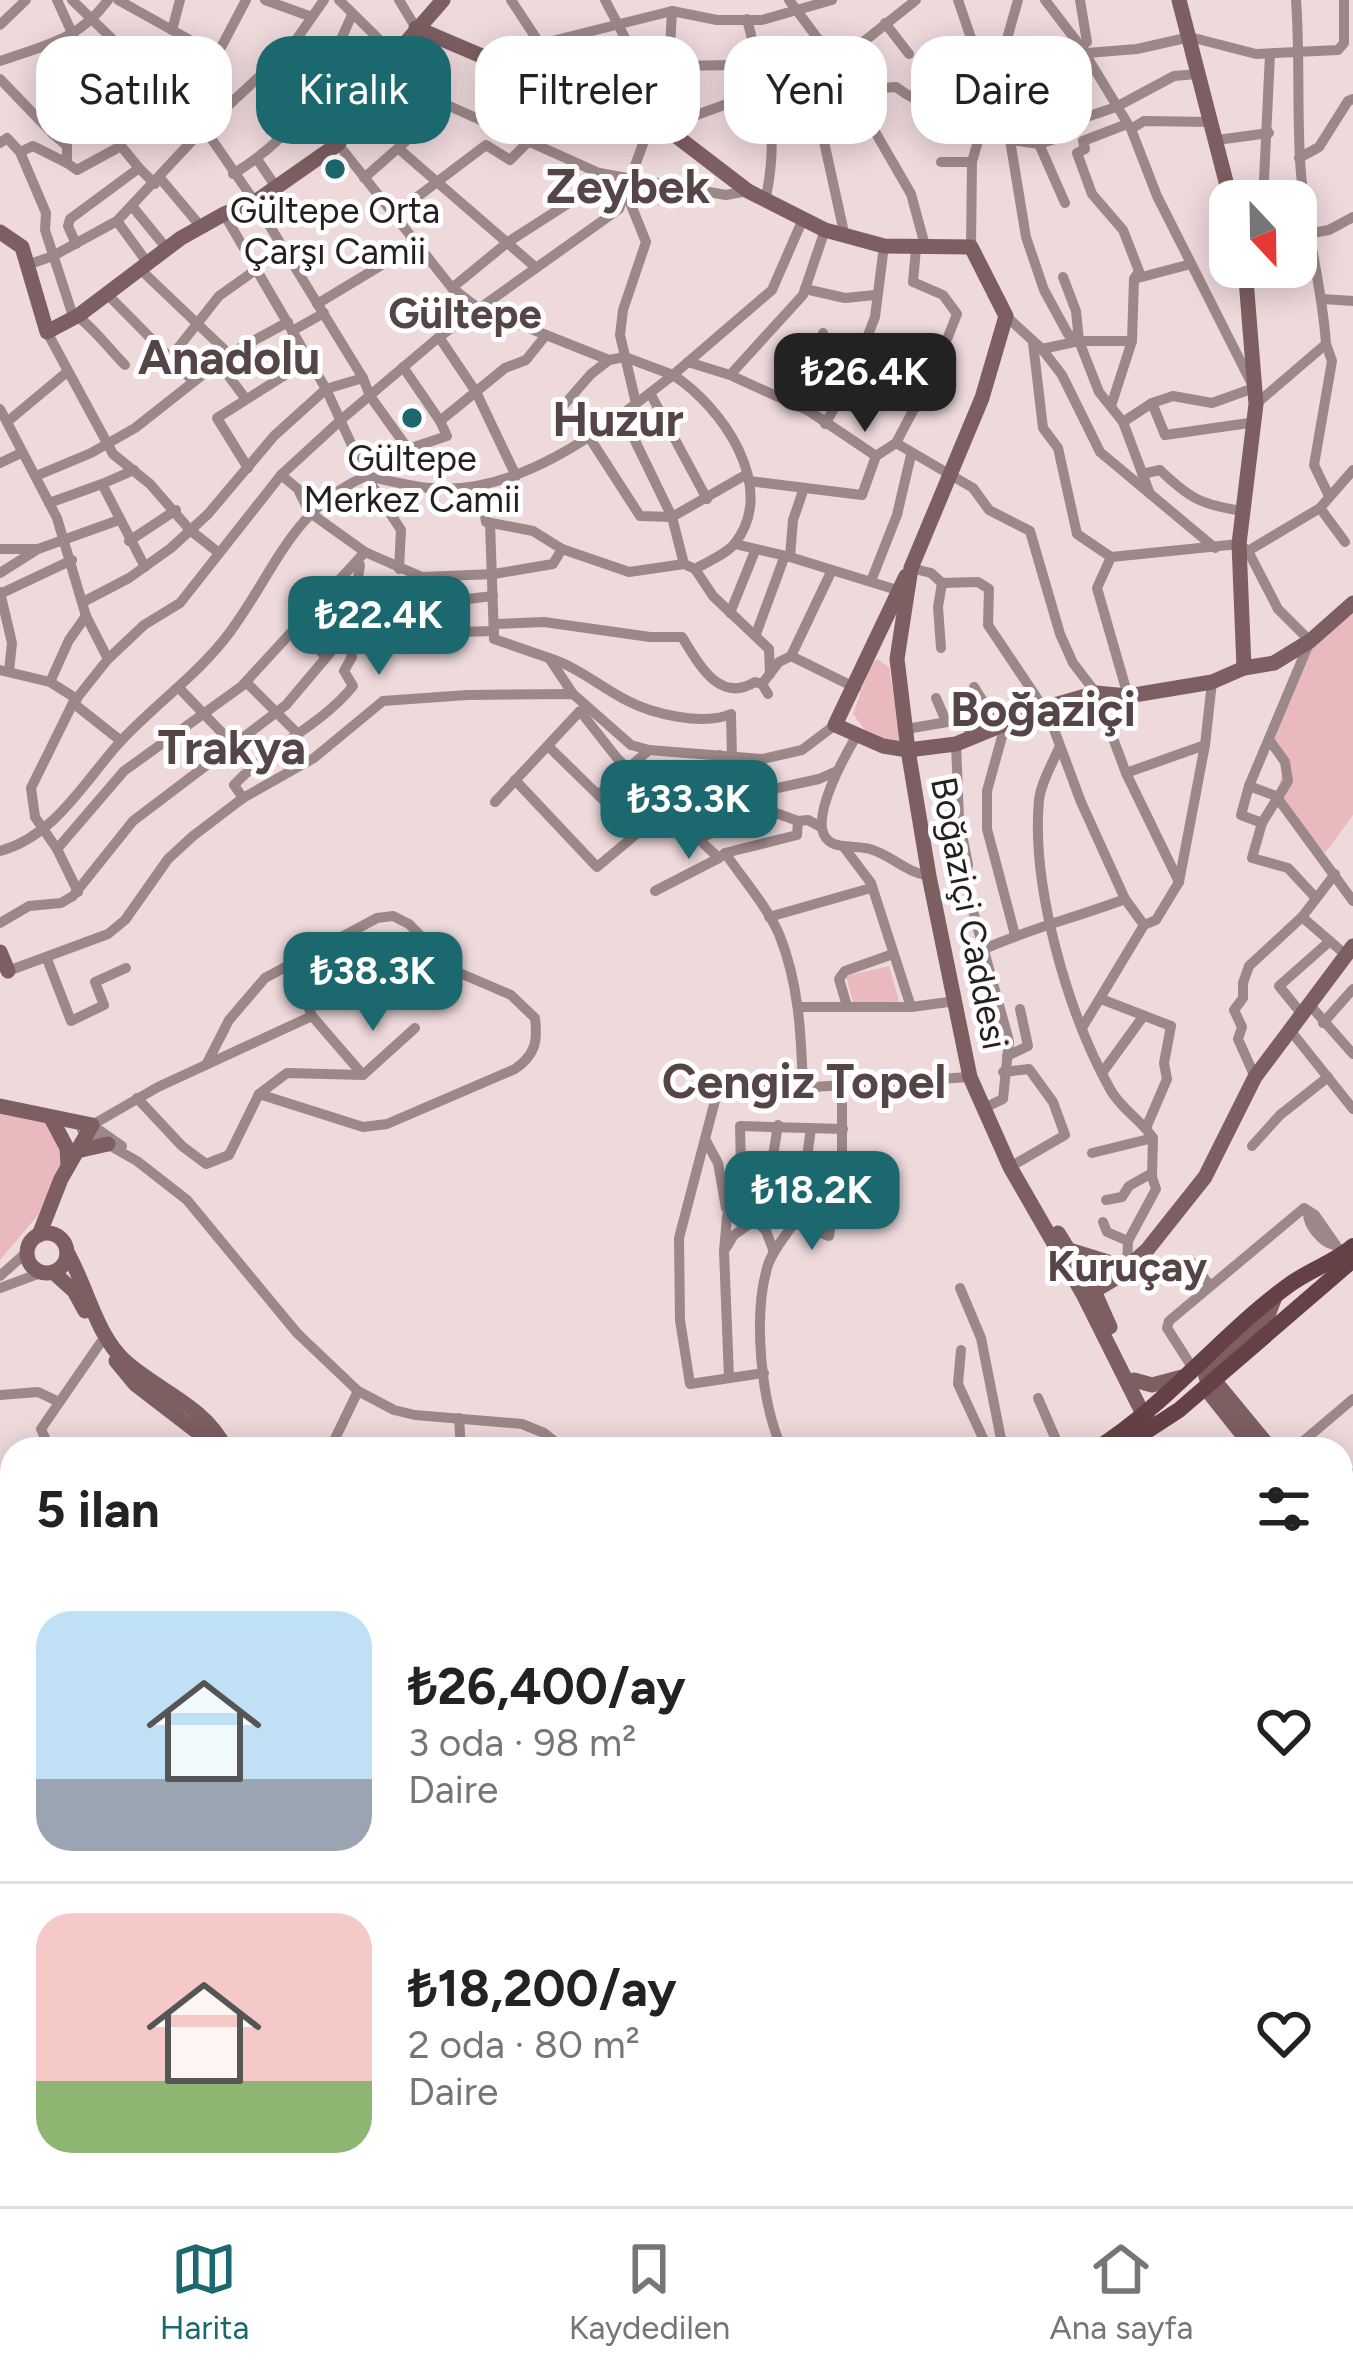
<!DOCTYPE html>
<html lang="tr">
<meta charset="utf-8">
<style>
body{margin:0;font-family:Figtree,sans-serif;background:#f2f2f2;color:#222;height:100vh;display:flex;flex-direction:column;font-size:45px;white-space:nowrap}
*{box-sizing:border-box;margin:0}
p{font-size:39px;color:#767676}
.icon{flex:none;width:66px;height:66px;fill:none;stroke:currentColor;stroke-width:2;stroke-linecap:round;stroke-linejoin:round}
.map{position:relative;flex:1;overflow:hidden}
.details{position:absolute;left:0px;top:1437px;width:1353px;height:771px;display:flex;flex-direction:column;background:#fff;border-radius:36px 36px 0 0;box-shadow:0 6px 30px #0003}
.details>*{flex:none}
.hud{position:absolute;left:36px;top:36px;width:1281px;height:108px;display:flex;gap:24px}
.needle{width:78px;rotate:158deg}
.tools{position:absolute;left:1209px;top:180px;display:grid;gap:24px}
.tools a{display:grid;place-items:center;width:108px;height:108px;border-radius:24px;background:#fff;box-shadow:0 6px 30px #0003;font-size:60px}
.price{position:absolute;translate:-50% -102px;padding:0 27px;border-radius:24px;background:#1c686f;color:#fff;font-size:39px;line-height:78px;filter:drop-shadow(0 3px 6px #0008)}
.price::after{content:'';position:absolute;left:50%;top:72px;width:36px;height:27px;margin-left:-18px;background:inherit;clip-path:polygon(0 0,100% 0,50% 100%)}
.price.current{background:#222;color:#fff}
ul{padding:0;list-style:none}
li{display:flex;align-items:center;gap:36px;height:300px;padding:0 36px}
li+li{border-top:3px solid #e0e0e0}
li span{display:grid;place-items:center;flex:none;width:336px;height:240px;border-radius:36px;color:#555}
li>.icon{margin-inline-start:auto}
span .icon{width:144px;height:144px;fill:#fffc;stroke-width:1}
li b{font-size:51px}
h2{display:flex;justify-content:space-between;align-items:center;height:144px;padding:0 36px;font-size:51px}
.pill{padding:0 42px;border-radius:36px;background:#fff;box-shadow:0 6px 30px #0003;font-size:42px;line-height:108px}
.pill.current{background:#1c686f;color:#fff}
.tabs{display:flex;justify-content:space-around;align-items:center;height:168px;border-top:3px solid #e0e0e0;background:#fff;font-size:33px;color:#767676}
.tabs a{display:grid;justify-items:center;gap:6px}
.tabs .current{color:#1c686f}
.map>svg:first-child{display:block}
.green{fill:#e9b9be}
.water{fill:#5e959b}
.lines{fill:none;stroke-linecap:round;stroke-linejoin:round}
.street{stroke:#9d8889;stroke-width:10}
.secondary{stroke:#7d5e61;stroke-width:15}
.primary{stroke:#654145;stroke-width:16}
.poi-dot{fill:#1c686f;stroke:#fff;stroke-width:4.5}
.labels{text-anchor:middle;stroke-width:10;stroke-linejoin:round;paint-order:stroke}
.poi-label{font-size:36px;fill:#261f1f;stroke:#fff}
.street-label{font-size:36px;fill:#261f1f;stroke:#fff}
.quarter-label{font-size:42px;font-weight:bold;fill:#554546;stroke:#fff}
.district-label{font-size:48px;font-weight:bold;fill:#554546;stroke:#fff}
</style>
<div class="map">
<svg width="1353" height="2206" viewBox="0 0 1353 2206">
<rect width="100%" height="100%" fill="#eed9db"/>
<g class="green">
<polygon points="1353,603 1353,815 1325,853 1276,796 1285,763 1270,741 1310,641"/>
<polygon points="877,659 889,667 901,742 896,746 869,735 853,714 870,666"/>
<polygon points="889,966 899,1001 854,1006 846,976"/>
<polygon points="0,1108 45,1118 68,1149 38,1215 0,1260"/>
<polygon points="1353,2018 1353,2186 1341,2185 1341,2022"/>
</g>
<polygon class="water" points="1162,2196 1289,2196 1353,2206 1226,2206"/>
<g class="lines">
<g class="street">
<polyline points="57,0 73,35 97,114"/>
<polyline points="72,0 204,128 255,202 363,378"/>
<polyline points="118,0 217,55"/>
<polyline points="265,0 312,17"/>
<polyline points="339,0 395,55"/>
<polyline points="399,0 416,28"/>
<polyline points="511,0 540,44 550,85"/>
<polyline points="605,0 670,123"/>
<polyline points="789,0 833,59 911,194 926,249"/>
<polyline points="958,0 989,91"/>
<polyline points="1080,0 1087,42 1081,47 1131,129 1157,196 1254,388 1212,403 1173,396 1152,403 1123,422"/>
<path d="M747 19C764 89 781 125 766 197"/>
<polyline points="885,23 909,54"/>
<polyline points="0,25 26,0"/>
<polyline points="172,30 180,0"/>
<polyline points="540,44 672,11 717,20 762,20 832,0"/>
<polyline points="291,47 381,79"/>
<path d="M853 50 883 88 896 87C922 107 951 112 983 114"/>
<polyline points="1006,51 1050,59 1081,47 1045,0"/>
<polyline points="1087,53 1137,49 1190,37 1256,54 1338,50 1344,43 1344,0"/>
<path d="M0 61C45 45 79 40 108 0"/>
<polyline points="669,66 672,11"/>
<polyline points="387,69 447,105 599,173 726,195 748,191"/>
<polyline points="808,69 845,237"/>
<polyline points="647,74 669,66 740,65 746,97"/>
<polyline points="0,79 53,134 162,92"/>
<polyline points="177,99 217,55 246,0"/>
<polyline points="1131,129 1144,121 1211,122"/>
<polyline points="53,134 67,146 67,163 77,170 121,146 139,168"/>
<polyline points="1217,140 1269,133"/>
<path d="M0 143 7 138 20 152 46 213 45 230 72 313C88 321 110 350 125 365"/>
<polyline points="1039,144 1055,139 1054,128 1116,107 1174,76 1197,74"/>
<polyline points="399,149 534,266"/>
<polyline points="20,152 33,146 67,163"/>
<polyline points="1299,158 1319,147 1348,101 1353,99"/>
<polyline points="257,159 276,187"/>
<polyline points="941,162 972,162"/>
<path d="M233 174C306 129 318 89 352 15"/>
<polyline points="160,178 202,228"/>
<polyline points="364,178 447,105"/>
<polyline points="629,183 631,205 646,242 623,310 620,335 635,399"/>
<polyline points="1263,201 1270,54"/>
<polyline points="1065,203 1039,144 1010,140 1026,237 1044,290 1068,334 1079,341 1099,392 1123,422 1150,494"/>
<polyline points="132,206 168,250"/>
<path d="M224 214 326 389 366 476C387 480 409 486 430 488 521 497 610 424 673 375L625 357 609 360 478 308 452 288 338 144"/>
<polyline points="392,216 486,145 510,160 528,142"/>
<polyline points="117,221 149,265"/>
<polyline points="1307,234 1329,230 1353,217"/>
<polyline points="76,244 68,226 70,219 139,168 155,184"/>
<polyline points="971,247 972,162 1018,0"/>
<polyline points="30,264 53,256 117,221 204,128 291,47 324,0"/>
<polyline points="141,270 229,354"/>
<polyline points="1063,277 1076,311 1079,341"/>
<polyline points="1134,279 1191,264"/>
<polyline points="452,288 508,242 586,192 599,173"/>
<polyline points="805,289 845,298 875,295"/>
<polyline points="107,294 193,381"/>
<polyline points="1323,299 1353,301"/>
<polyline points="317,304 415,245"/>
<polyline points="1006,316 1042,349 1062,375 1100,452 1215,548"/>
<polyline points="292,331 324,313"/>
<polyline points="47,332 113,454 150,484 190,530 219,553"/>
<polyline points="439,337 476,392 516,476"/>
<polyline points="1033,343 1043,428 1058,448 1077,534 1111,557 1239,544 1248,551 1278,609 1310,641 1249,786 1276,796 1353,901"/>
<polyline points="1326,344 1332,361 1314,465 1329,496"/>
<polyline points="1042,349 1079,341 1132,341"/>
<polyline points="170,358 219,296 257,269"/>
<polyline points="688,362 772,290 803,219"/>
<polyline points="219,363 245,398"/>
<polyline points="403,367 440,421 505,368 526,360 546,335"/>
<polyline points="730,375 803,295 825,230"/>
<polyline points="650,393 707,499"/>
<polyline points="839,402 865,412 906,393 917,407"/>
<polyline points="1152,403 1165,435 1256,422"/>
<path d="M1256 404 1326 344C1322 281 1303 222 1300 159 1297 106 1300 53 1296 0"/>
<polyline points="1111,406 1132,341 1134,279 1139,271 1123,230 1092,194 1077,153 1085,149 1083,141 1127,124"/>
<polyline points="0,409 57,518 86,616 108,659"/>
<polyline points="809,411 818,376 823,333"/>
<polyline points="557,413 591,374 609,360"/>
<polyline points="622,414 672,517 684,564"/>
<polyline points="7,422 67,372"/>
<polyline points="825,424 850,381 875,317 884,246"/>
<polyline points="589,437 640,516 672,517 747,474"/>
<polyline points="896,443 936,367 957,314 943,295 913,282 916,249"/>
<polyline points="0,463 21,453"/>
<polyline points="248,468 217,418 307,361"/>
<polyline points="134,470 102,484 145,567"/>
<path d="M1142 474 1160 470C1190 499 1202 505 1243 511"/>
<polyline points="281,475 298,489 309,512 365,552 422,577 494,574 553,564 562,549"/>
<polyline points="36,476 91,453 135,428 229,354 288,322"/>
<polyline points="749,481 862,495 876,456"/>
<path d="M480 486 486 522 533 531 562 549 629 572 684 564 695 569C707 562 727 554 735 543 779 487 721 406 673 375L688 362 730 375 809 411 876 456 896 443 973 488 989 510 1030 531 1060 634 1073 663 1096 693 1126 773 1179 882"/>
<polyline points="49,503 102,484"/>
<polyline points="1320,508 1345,542"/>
<polyline points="490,523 494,639 549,658 573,694"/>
<polyline points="129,541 176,510"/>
<polyline points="735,544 790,557 897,590"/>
<polyline points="0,549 35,549"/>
<polyline points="1248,551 1320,508 1353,470"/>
<polyline points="790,557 793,520 804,488"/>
<polyline points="1111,557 1097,588 1128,696"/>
<polyline points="911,568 931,573 942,583 978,582 989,589 988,625 1049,716 1081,802 1125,899 1144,925 1082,1028"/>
<polyline points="695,569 713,596 769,649 770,674"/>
<polyline points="0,573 38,549 119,520"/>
<polyline points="422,577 425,634"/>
<polyline points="871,581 897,515 911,455"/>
<polyline points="0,592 12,643 9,671"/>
<polyline points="0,594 72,560"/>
<polyline points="83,602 129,578 171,548 208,514 274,436 326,389 363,378 370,396 408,449 447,436 440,421"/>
<polyline points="424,604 493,596"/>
<polyline points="730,613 755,551"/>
<path d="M495 624 544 622 650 637H682C699 664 719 704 755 682L762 684"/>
<polyline points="296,625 325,656"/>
<polyline points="756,634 784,558"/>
<polyline points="941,648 938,607 942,583"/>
<polyline points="791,656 856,688"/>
<path d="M549 658C578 667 599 686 626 700 652 714 703 726 731 714L732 759"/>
<polyline points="0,670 50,682 77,699"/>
<polyline points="50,682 69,640 86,616"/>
<polyline points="246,682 297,733"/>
<polyline points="974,687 1003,733 987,791 987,829 1015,935"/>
<polyline points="179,688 253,765"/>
<polyline points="768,694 762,684 779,662 791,656 832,570"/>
<polyline points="936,698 946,721"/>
<polyline points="73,703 121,741"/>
<polyline points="906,729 965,719 972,738"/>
<path d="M857 735C844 757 810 818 826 838 835 850 857 845 870 849 893 856 903 871 929 876"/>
<polyline points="1270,741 1285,762 1288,781 1262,823 1252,858 1288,868 1314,896"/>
<polyline points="956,744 959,819 968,865 965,882 1009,1041 1003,1099 982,1109"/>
<polyline points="549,747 636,832"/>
<path d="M1059 748C1052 764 1041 783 1039 800 1031 887 1068 1013 1110 1089 1120 1108 1141 1120 1153 1138L1152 1177 1156 1189 1128 1241 1127 1268"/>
<polyline points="714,769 736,821"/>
<polyline points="1126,773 1205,745"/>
<polyline points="515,780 597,867 714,769 720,755"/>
<polyline points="1249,786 1241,815 1262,823"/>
<polyline points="598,795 649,750"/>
<path d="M243 798 234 785C270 746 321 726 353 686L344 671 352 657 342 614 357 584 360 565"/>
<polyline points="727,799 819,779 837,771"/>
<path d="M495 802 580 711 617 758 708 848 719 858 725 853C743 879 766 905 779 934 799 983 801 1034 803 1086"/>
<polyline points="699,839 736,821 738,827 773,812 798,821"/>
<polyline points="843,846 871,883 911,1007"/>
<polyline points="57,849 124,771 242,686 365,552"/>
<path d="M0 851C55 836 84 782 120 742 155 704 199 674 230 632 275 571 292 508 366 476L401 530 399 569"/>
<polyline points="725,853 797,835 798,821 808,820 819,826"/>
<polyline points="655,891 719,858"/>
<polyline points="78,892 57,849 35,817 31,788 73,703 108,659 144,625 180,603 281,475 342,419 439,337 619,209 647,133 746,97 853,50 916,0"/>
<polyline points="769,917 871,888"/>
<polyline points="1302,917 1346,955"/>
<polyline points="0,923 29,906 61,903 73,896 133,821 286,705 346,634 363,629 393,634 494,631"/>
<polyline points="1144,925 1156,920 1179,882 1205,745 1212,682"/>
<path d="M982 950C1028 929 1078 917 1125 899"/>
<polyline points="47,959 71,1021 104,1005 95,982 126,968"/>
<polyline points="291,965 312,1016 363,1075"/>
<polyline points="8,971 108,934 125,920 168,859 193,836 243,798 314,758 383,701 467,695 573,694 631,745 649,750 762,759 802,750 835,725"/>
<polyline points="1101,999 1171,1026 1164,1063 1167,1079 1146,1128"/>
<polyline points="1309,1004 1353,1054"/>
<polyline points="847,1006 839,979 845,971 893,954"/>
<polyline points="800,1007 911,1007 956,1001"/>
<polyline points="1301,1013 1279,986 1330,941"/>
<polyline points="1323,1023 1353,989"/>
<polyline points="1290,1030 1353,1109"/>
<polyline points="1007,1056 1028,1046 1020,1009"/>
<polyline points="1003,1072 1029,1069 1053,1102 1065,1135 1010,1167"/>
<polyline points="1102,1073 1142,1018"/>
<polyline points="1255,1077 1238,1039 1242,1027 1234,1010 1243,998 1243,983 1249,966 1302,917 1335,874"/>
<polyline points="259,1094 287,1073 363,1075 415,1028"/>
<path d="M137 1098 182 1146 206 1164 229 1155 259 1094 363 1127 387 1124 515 1069C535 1055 538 1042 535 1018L511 995 455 971 409 924 393 916 377 918 265 978 229 1020 206 1065"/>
<polyline points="92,1125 158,1087 312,1016"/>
<polyline points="92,1125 122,1146"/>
<polyline points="82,1130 137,1161 187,1200 297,1333 358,1391 394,1410 415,1415 522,1424 544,1433 564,1449"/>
<polyline points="706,1141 718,1163 726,1208"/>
<polyline points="1252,1146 1280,1115 1328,1077"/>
<polyline points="1092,1153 1153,1138"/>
<polyline points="1106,1200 1122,1197 1129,1186 1152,1173"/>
<path d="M1308 1214C1308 1226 1323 1243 1334 1245"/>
<polyline points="755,1220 768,1187 778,1125"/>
<polyline points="1103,1222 1107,1232 1128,1241"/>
<polyline points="798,1224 811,1128"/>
<polyline points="726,1248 734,1235 755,1220 766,1231 774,1252"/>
<polyline points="1193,1263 1210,1286"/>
<polyline points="0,1276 28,1251"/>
<polyline points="0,1288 43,1272"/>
<polyline points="960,1288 981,1338 1003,1449"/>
<polyline points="961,1350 958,1384 988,1449"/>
<polyline points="1192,1367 1167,1328 1169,1321 1304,1208 1315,1215 1343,1255"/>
<polyline points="764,1373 690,1384 680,1320 679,1238 717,1093 970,1077"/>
<polyline points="729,1378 724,1251 727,1217 741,1167 740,1126 843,1129"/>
<polyline points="0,1395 38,1392 59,1402"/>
<polyline points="1038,1398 1060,1449"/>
<polyline points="459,1418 461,1449"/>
<polyline points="50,1449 41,1429 101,1342"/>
<polyline points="330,1449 358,1391"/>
<path d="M782 1449C761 1402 753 1318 767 1268 771 1253 783 1239 792 1226L798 1224 829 1236 842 1153V1088"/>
<polyline points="1294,1449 1353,1399"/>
<polyline points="1341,1515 1353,1515"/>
<polyline points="1341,1571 1344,1569 1344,1549"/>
<polyline points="1341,1612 1353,1604"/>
<polyline points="1341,1623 1353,1616"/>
<polyline points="0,1643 12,1638"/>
<polyline points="1341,1661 1353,1680"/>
<polyline points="0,1694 12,1690"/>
<polyline points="1341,1731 1353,1724"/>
<polyline points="1341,1738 1353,1759"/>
<polyline points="1341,1790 1353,1783"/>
<polyline points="1341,1822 1353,1815"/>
<polyline points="1341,1846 1353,1874"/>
<polyline points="1341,1939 1353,1932"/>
<polyline points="0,2010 12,2008"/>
<polyline points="1341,2011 1353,2005"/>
<polyline points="0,2093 3,2101 0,2103"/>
<polyline points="0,2142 12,2137"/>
<polyline points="0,2183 12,2178"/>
<polyline points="39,2196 44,2206"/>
<polyline points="106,2196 110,2206"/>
<polyline points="232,2196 236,2206"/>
<polyline points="269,2196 273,2206"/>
<polyline points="288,2196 292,2206"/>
<polyline points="1316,2196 1353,2200"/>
<polyline points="9,2206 31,2196"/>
</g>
<g class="secondary">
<polyline points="1179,0 1231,201"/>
<polyline points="416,28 550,85 663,126 748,191 825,230 884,246 971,247 1006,316 982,398 911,568 897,659 908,750 929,876 970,1077 1010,1167 1083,1294 1144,1416 1151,1422"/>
<polyline points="0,232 22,247 47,332 79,315 181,238 224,214 255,202 338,144 395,55 443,0"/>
<polyline points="906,576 835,725 883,746 908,750 956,744 1044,708 1096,693 1128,696 1212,682 1244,668 1274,663 1310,641 1353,603"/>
<polyline points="1244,668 1239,544 1256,404 1245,267"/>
<polyline points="0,952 8,971"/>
<polyline points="0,1106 92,1125 61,1179 39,1235"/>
<polyline points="51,1118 67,1148 68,1165"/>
<polyline points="77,1151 108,1144"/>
<polyline points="1058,1233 1094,1291 1110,1327"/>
<circle cx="47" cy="1253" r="20"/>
<polyline points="1069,1250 1127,1268"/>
<path d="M67 1252C87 1286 96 1336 126 1362 160 1392 205 1406 226 1449"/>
<polyline points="53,1272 74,1291 85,1311"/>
<polyline points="1094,1291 1114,1279 1147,1250 1205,1177 1255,1077 1353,946"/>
<polyline points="116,1361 135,1384 213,1444 214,1449"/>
<polyline points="1206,1376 1214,1380 1271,1449"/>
<polyline points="1134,1380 1152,1385 1182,1377"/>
<polyline points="1254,1449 1211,1395 1206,1376 1268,1315 1275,1297"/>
<polyline points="1341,1477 1353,1476"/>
<polyline points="0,1524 12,1527"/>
<polyline points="0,1537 12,1540"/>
<polyline points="1341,1542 1353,1555"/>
<polyline points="0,1759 12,1755"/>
<polyline points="0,1851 12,1856"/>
<polyline points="1130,2196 1132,2206"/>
<polyline points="1143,2196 1144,2206"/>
</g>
<g class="primary">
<path d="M1096 1449C1168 1404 1220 1335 1289 1285 1309 1270 1333 1263 1353 1246"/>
<polyline points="1119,1449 1179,1410 1353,1260"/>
<polyline points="0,1952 12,1949"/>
<polyline points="341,2196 346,2206"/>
<polyline points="363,2196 366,2206"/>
</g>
</g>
<g class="poi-dot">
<circle cx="335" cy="169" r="12"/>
<circle cx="412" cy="418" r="12"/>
</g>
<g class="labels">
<g class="poi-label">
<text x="335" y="223">Gültepe Orta<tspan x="335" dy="41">Çarşı Camii</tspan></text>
<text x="412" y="471">Gültepe<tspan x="412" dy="41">Merkez Camii</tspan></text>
</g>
<g class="street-label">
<text transform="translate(970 913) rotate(79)" y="13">Boğaziçi Caddesi</text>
</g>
<g class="quarter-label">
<text x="465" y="328">Gültepe</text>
<text x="1127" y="1281">Kuruçay</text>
</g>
<g class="district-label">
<text x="628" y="203">Zeybek</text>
<text x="229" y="374">Anadolu</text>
<text x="618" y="436">Huzur</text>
<text x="1043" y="726">Boğaziçi</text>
<text x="232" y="764">Trakya</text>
<text x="804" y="1098">Cengiz Topel</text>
</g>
</g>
</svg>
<div class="tools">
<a><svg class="needle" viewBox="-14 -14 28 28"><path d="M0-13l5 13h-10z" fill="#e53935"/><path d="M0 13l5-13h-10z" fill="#767676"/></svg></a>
</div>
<b class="price current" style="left:865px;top:435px">₺26.4K</b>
<b class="price" style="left:379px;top:678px">₺22.4K</b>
<b class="price" style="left:689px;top:862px">₺33.3K</b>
<b class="price" style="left:373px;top:1034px">₺38.3K</b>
<b class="price" style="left:812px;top:1253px">₺18.2K</b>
<div class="hud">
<a class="pill">Satılık</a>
<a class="pill current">Kiralık</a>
<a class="pill">Filtreler</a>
<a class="pill">Yeni</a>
<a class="pill">Daire</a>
</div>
<section class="details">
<h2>5 ilan<svg class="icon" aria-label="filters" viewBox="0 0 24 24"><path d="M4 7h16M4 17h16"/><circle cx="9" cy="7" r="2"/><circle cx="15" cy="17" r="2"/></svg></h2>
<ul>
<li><span style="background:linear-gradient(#bfe0f5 70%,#9aa5b1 0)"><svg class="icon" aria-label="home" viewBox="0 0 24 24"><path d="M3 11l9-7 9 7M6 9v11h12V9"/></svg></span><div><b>₺26,400/ay</b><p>3 oda · 98 m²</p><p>Daire</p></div><svg class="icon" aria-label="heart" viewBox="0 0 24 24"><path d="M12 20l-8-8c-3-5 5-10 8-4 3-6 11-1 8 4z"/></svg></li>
<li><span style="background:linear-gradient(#f6c9c9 70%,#8fb573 0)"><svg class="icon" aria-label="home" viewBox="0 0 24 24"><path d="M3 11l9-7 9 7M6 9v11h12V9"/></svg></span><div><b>₺18,200/ay</b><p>2 oda · 80 m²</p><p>Daire</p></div><svg class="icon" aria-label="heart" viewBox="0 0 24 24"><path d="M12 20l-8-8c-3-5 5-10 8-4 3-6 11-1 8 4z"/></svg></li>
</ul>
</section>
</div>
<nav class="tabs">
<a class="current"><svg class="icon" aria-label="map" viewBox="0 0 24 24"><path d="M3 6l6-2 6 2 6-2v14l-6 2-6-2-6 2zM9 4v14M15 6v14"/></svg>Harita</a>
<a><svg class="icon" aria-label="saved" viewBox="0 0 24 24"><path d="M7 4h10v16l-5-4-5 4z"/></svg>Kaydedilen</a>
<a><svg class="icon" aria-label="home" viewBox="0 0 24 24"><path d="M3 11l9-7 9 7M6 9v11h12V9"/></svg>Ana sayfa</a>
</nav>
